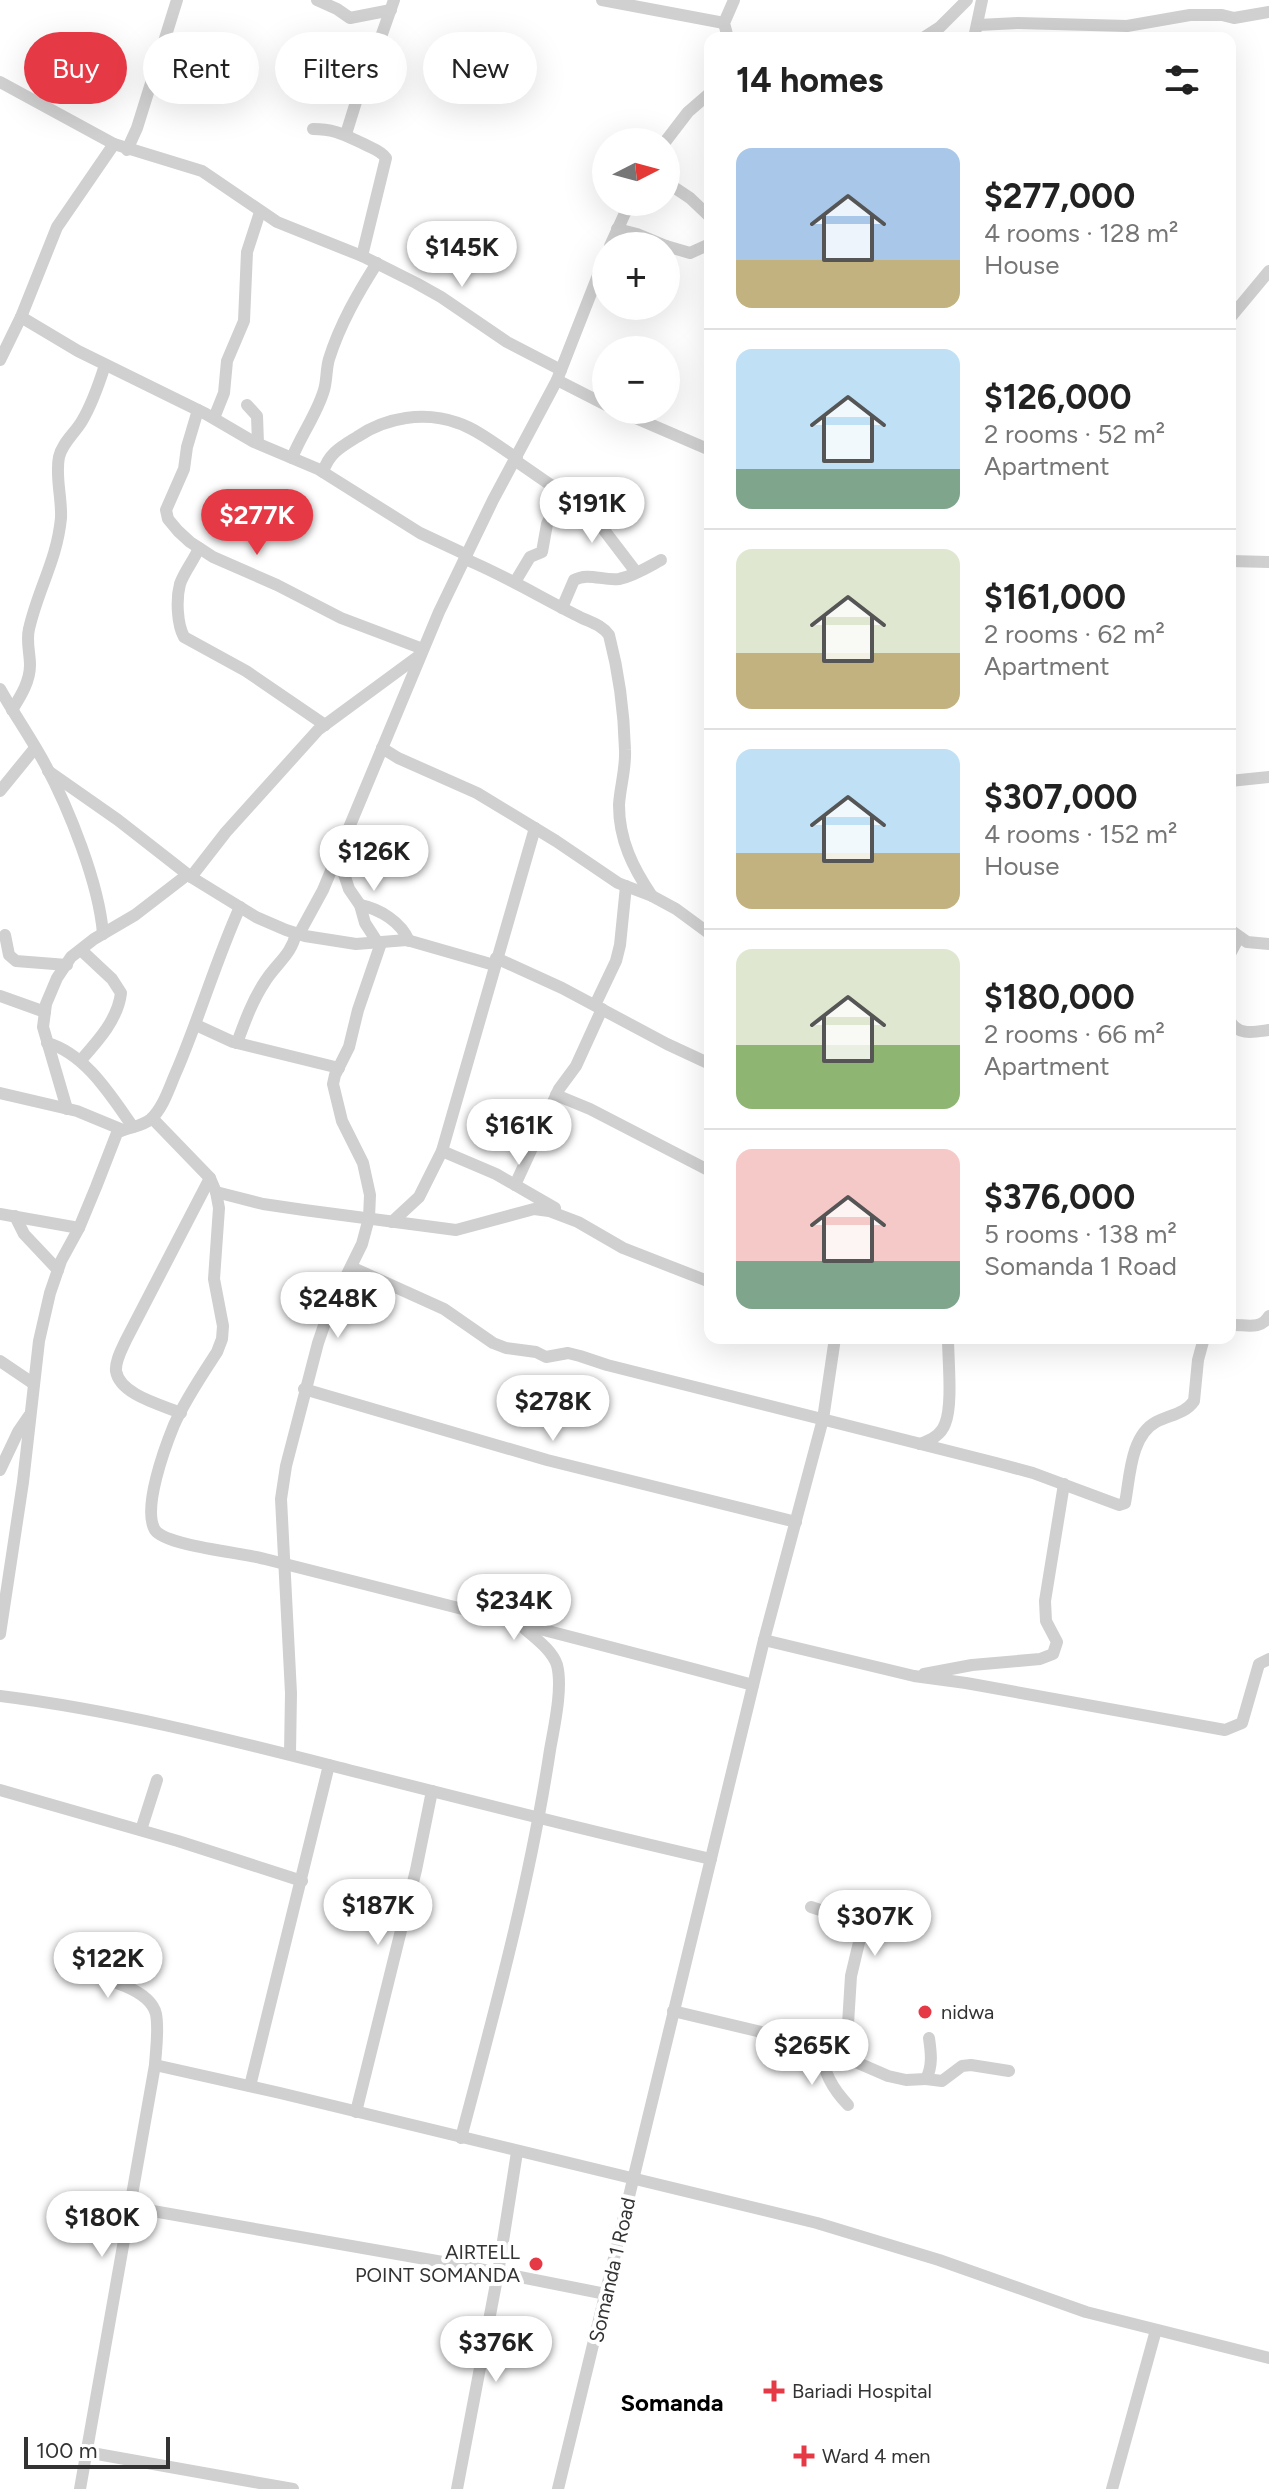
<!DOCTYPE html>
<meta charset="utf-8">
<style>
body{margin:0;font-family:Figtree,sans-serif;background:#f6f6f6;color:#222;height:100vh;display:flex;flex-direction:column;font-size:30px;white-space:nowrap}
*{box-sizing:border-box;margin:0}
p{font-size:26px;color:#767676}
.icon{flex:none;width:44px;height:44px;fill:none;stroke:currentColor;stroke-width:2;stroke-linecap:round;stroke-linejoin:round}
.map{position:relative;flex:1;overflow:hidden}
.details{position:absolute;left:704px;top:32px;width:532px;height:1312px;display:flex;flex-direction:column;background:#fff;border-radius:16px;box-shadow:0 8px 32px #0002}
.details>*{flex:none}
.guide{position:absolute;left:24px;top:32px;width:560px;height:72px;display:flex;gap:16px}
.needle{width:52px;rotate:84deg}
.fabs{position:absolute;left:592px;top:128px;display:grid;gap:16px}
.fabs a{display:grid;place-items:center;width:88px;height:88px;border-radius:50%;background:#fff;box-shadow:0 8px 32px #0002;font-size:40px}
.scale{position:absolute;left:24px;bottom:20px;width:146px;box-sizing:border-box;padding-left:8px;border:4px solid #333;border-top:0;font-size:22px;line-height:28px;white-space:nowrap;color:#333;-webkit-text-stroke:6px #fff;paint-order:stroke}
.price{position:absolute;translate:-50% -68px;padding:0 18px;border-radius:28px;background:#fff;color:#222;font-size:26px;line-height:52px;filter:drop-shadow(0 2px 4px #0008)}
.price::after{content:'';position:absolute;left:50%;top:48px;width:24px;height:18px;margin-left:-12px;background:inherit;clip-path:polygon(0 0,100% 0,50% 100%)}
.price.on{background:#e63946;color:#fff}
ul{padding:0;list-style:none}
li{display:flex;align-items:center;gap:24px;height:200px;padding:0 32px}
li+li{border-top:2px solid #e0e0e0}
li span{display:grid;place-items:center;flex:none;width:224px;height:160px;border-radius:16px;color:#555}
li>.icon{margin-inline-start:auto}
span .icon{width:96px;height:96px;fill:#fffc;stroke-width:1}
li b{font-size:34px}
h2{display:flex;justify-content:space-between;align-items:center;height:96px;padding:0 32px;font-size:34px}
.pill{padding:0 28px;border-radius:36px;background:#fff;box-shadow:0 8px 32px #0002;font-size:28px;line-height:72px}
.pill.on{background:#e63946;color:#fff}
.map>svg:first-child{display:block}
.lines{fill:none;stroke-linecap:round;stroke-linejoin:round}
.minor{stroke:#d0d0d0;stroke-width:12}
.poi-dot{fill:#e63946;stroke:#fff;stroke-width:3}
.labels{text-anchor:middle;stroke-width:8;stroke-linejoin:round;paint-order:stroke}
.poi-label{font-size:20px;fill:#333;stroke:#fff;text-anchor:start}
.street-label{font-size:20px;fill:#333;stroke:#fff}
.quarter-label{font-size:24px;font-weight:bold;fill:#000;stroke:#fff}
</style>
<div class="map">
<svg width="1269" height="2489" viewBox="0 0 1269 2489">
<rect width="100%" height="100%" fill="#fff"/>
<g class="lines">
<g class="minor">
<polyline points="317,0 337,9 350,18 391,10"/>
<polyline points="602,0 724,23"/>
<polyline points="978,25 1018,23 1127,26 1190,15 1222,15 1234,18 1269,12"/>
<polyline points="728,38 724,23 734,0"/>
<polyline points="923,38 940,27 967,0"/>
<polyline points="974,38 982,0"/>
<polyline points="0,82 114,144 202,171 277,222 362,256 416,283 441,297 507,342 561,370"/>
<path d="M313 129C335 129 344 135 364 144 373 149 380 150 386 158L362 256"/>
<polyline points="346,134 365,73 376,51 394,0"/>
<polyline points="665,142 688,112 710,93"/>
<polyline points="127,150 137,128 177,0"/>
<polyline points="666,182 690,198 710,217"/>
<polyline points="617,229 637,234 666,246"/>
<polyline points="610,246 630,202"/>
<polyline points="666,246 690,253 710,244"/>
<polyline points="21,317 78,351 206,414 254,442 318,469 420,533 467,555"/>
<polyline points="1230,318 1269,271"/>
<polyline points="0,360 21,317 57,227 114,144"/>
<polyline points="557,380 606,405"/>
<polyline points="247,405 257,416 258,443"/>
<polyline points="198,410 187,447 184,469 166,510 168,519 178,531 190,542 213,557 277,585 341,618 423,649"/>
<polyline points="617,410 710,450"/>
<polyline points="214,418 224,393 227,361 244,321 247,252 260,212"/>
<path d="M292 458C301 435 317 414 324 390 327 380 326 369 329 359 340 324 358 293 377 263"/>
<path d="M323 472C329 453 341 447 357 437 386 417 425 411 458 423 479 430 499 447 517 458"/>
<polyline points="559,498 581,504 588,509 636,572"/>
<path d="M199 548C194 560 184 572 180 584 176 599 177 624 184 637L246 671 325 725"/>
<path d="M465 559C504 575 540 597 578 616 589 622 601 624 609 635 619 673 624 711 625 750 626 769 620 787 619 805 619 840 633 868 652 896"/>
<polyline points="1230,561 1269,562"/>
<polyline points="515,582 530,557 542,552 547,524 559,498 555,488 516,461"/>
<path d="M562 608 574 580C588 572 603 581 619 579 634 576 648 567 661 560"/>
<path d="M0 689C14 714 31 738 45 764 69 809 99 883 103 934"/>
<path d="M12 710C20 697 30 682 30 665 30 653 26 641 29 629 38 589 57 560 61 518 62 498 55 476 59 457 62 443 75 433 82 421 92 404 99 384 105 365"/>
<polyline points="382,748 398,758 477,793 556,841 618,883 652,896 676,909 710,934"/>
<polyline points="48,771 118,820 191,877 256,917 286,930 305,936 356,944 407,940 494,965"/>
<polyline points="1230,781 1269,777"/>
<polyline points="0,791 35,748"/>
<polyline points="338,856 349,889 360,905 365,923 378,943"/>
<polyline points="191,877 226,832 318,730 420,655"/>
<path d="M360 905C380 909 401 922 409 941"/>
<polyline points="1230,930 1247,942 1269,944"/>
<polyline points="299,934 323,890 439,612 493,500 557,380 606,255"/>
<polyline points="5,935 9,955 16,961 67,965"/>
<polyline points="1230,954 1239,937"/>
<polyline points="496,958 562,988 667,1044 710,1064"/>
<polyline points="0,996 45,1012"/>
<polyline points="595,1005 616,961 620,945 626,886"/>
<path d="M1230 1021C1238 1036 1254 1032 1269 1030"/>
<polyline points="196,1025 233,1042 339,1068"/>
<path d="M47 1043C85 1053 111 1096 133 1127"/>
<path d="M237 1043C245 1021 253 999 266 980 277 963 292 954 296 933"/>
<path d="M81 1060C98 1041 118 1019 121 993L112 979 81 950"/>
<polyline points="0,1093 77,1111 123,1130"/>
<polyline points="556,1095 590,1109 710,1171"/>
<polyline points="67,1109 43,1027 46,1004 57,978 71,957 94,939 135,915 187,875"/>
<path d="M152 1118 210 1178 216 1192 219 1208 214 1279 223 1326 222 1339 217 1352C202 1375 185 1400 174 1425 165 1447 142 1509 155 1530 166 1546 244 1553 265 1559 428 1600 591 1641 753 1685"/>
<polyline points="442,1151 496,1174 555,1208"/>
<polyline points="515,1185 559,1089 576,1066 602,1009"/>
<polyline points="216,1192 263,1204 304,1210 456,1230 534,1209 549,1211 578,1222 623,1248 710,1282"/>
<polyline points="0,1214 79,1228"/>
<polyline points="15,1216 24,1234 58,1270"/>
<polyline points="392,1222 419,1197 442,1151 535,828"/>
<path d="M351 1267 444 1309 493 1343 506 1348 536 1352 546 1357 568 1353 580 1356 607 1365 996 1463 1033 1473 1119 1505 1125 1503C1130 1478 1130 1436 1156 1422 1169 1415 1185 1414 1194 1401L1198 1360 1204 1338"/>
<path d="M1230 1325C1245 1324 1260 1331 1269 1316"/>
<polyline points="0,1361 34,1384"/>
<polyline points="304,1389 547,1460 796,1522"/>
<path d="M181 1413C162 1405 120 1395 116 1371 115 1361 122 1349 126 1340L210 1178"/>
<path d="M920 1444C931 1440 941 1435 945 1424 953 1405 948 1360 948 1338"/>
<polyline points="0,1470 18,1432 29,1416"/>
<path d="M0 1634 23 1482 39 1341 50 1293 61 1261 79 1228 96 1187 117 1133C127 1127 142 1127 151 1119 164 1107 170 1085 177 1070 200 1016 216 960 240 907"/>
<polyline points="764,1640 914,1676 966,1683 1225,1730 1242,1723 1259,1664 1269,1659"/>
<polyline points="924,1674 972,1665 1040,1659 1053,1654 1057,1642 1046,1621 1045,1601 1064,1484"/>
<path d="M0 1696C113 1710 223 1738 333 1766 459 1798 584 1830 711 1859"/>
<polyline points="290,1753 291,1693 281,1499 286,1466 318,1343 329,1311 362,1244 369,1218 370,1195 363,1163 342,1121 333,1084 335,1075 349,1047 358,1010 381,943"/>
<polyline points="0,1790 178,1841 302,1881"/>
<polyline points="141,1830 157,1780"/>
<polyline points="811,1907 854,1921 861,1934 851,1976 848,2024 835,2053"/>
<path d="M61 1968C87 1975 149 1984 156 2014 159 2030 156 2048 155 2065L80 2489"/>
<path d="M673 2011 791 2039 835 2053 888 2076 906 2080 926 2079C933 2066 931 2052 929 2038"/>
<path d="M820 2048C824 2073 832 2088 848 2105"/>
<polyline points="155,2065 280,2093 817,2223 939,2260 1086,2312 1269,2358"/>
<polyline points="926,2079 942,2081 962,2066 971,2065 1009,2071"/>
<polyline points="250,2086 329,1765"/>
<polyline points="356,2112 416,1870 432,1791"/>
<path d="M461 2138C495 2010 530 1882 550 1750 554 1727 563 1688 557 1665 552 1650 536 1639 525 1629"/>
<polyline points="130,2207 454,2264 606,2294"/>
<polyline points="86,2452 293,2489"/>
<polyline points="457,2489 498,2273 517,2152"/>
<polyline points="558,2489 764,1640 823,1419 835,1338"/>
<polyline points="1112,2489 1156,2330"/>
</g>
</g>
<g class="poi-dot">
<circle cx="925" cy="2012" r="8"/>
<circle cx="536" cy="2264" r="8"/>
<path d="M770 2379h8v8h8v8h-8v8h-8v-8h-8v-8h8z"/>
<path d="M800 2444h8v8h8v8h-8v8h-8v-8h-8v-8h8z"/>
</g>
<g class="labels">
<g class="poi-label">
<text x="941" y="2019">nidwa</text>
<text x="520" y="2259" text-anchor="end">AIRTELL<tspan x="520" dy="23">POINT SOMANDA</tspan></text>
<text x="792" y="2398">Bariadi Hospital</text>
<text x="822" y="2463">Ward 4 men</text>
</g>
<g class="street-label">
<text transform="translate(612 2270) rotate(-77)" y="7">Somanda 1 Road</text>
</g>
<g class="quarter-label">
<text x="672" y="2411">Somanda</text>
</g>
</g>
</svg>
<div class="fabs">
<a><svg class="needle" viewBox="-14 -14 28 28"><path d="M0-13l5 13h-10z" fill="#e53935"/><path d="M0 13l5-13h-10z" fill="#767676"/></svg></a>
<a>+</a>
<a>−</a>
</div>
<div class="scale">100 m</div>
<b class="price" style="left:462px;top:289px">$145K</b>
<b class="price" style="left:592px;top:545px">$191K</b>
<b class="price on" style="left:257px;top:557px">$277K</b>
<b class="price" style="left:374px;top:893px">$126K</b>
<b class="price" style="left:519px;top:1167px">$161K</b>
<b class="price" style="left:338px;top:1340px">$248K</b>
<b class="price" style="left:553px;top:1443px">$278K</b>
<b class="price" style="left:514px;top:1642px">$234K</b>
<b class="price" style="left:378px;top:1947px">$187K</b>
<b class="price" style="left:875px;top:1958px">$307K</b>
<b class="price" style="left:108px;top:2000px">$122K</b>
<b class="price" style="left:812px;top:2087px">$265K</b>
<b class="price" style="left:102px;top:2259px">$180K</b>
<b class="price" style="left:496px;top:2384px">$376K</b>
<div class="guide">
<a class="pill on">Buy</a>
<a class="pill">Rent</a>
<a class="pill">Filters</a>
<a class="pill">New</a>
</div>
<section class="details">
<h2>14 homes<svg class="icon" aria-label="filters" viewBox="0 0 24 24"><path d="M4 7h16M4 17h16"/><circle cx="9" cy="7" r="2"/><circle cx="15" cy="17" r="2"/></svg></h2>
<ul>
<li><span style="background:linear-gradient(#a9c7e8 70%,#c2b280 0)"><svg class="icon" aria-label="home" viewBox="0 0 24 24"><path d="M3 11l9-7 9 7M6 9v11h12V9"/></svg></span><div><b>$277,000</b><p>4 rooms · 128 m²</p><p>House</p></div></li>
<li><span style="background:linear-gradient(#bfe0f5 75%,#7fa58c 0)"><svg class="icon" aria-label="home" viewBox="0 0 24 24"><path d="M3 11l9-7 9 7M6 9v11h12V9"/></svg></span><div><b>$126,000</b><p>2 rooms · 52 m²</p><p>Apartment</p></div></li>
<li><span style="background:linear-gradient(#dfe7d0 65%,#c2b280 0)"><svg class="icon" aria-label="home" viewBox="0 0 24 24"><path d="M3 11l9-7 9 7M6 9v11h12V9"/></svg></span><div><b>$161,000</b><p>2 rooms · 62 m²</p><p>Apartment</p></div></li>
<li><span style="background:linear-gradient(#bfe0f5 65%,#c2b280 0)"><svg class="icon" aria-label="home" viewBox="0 0 24 24"><path d="M3 11l9-7 9 7M6 9v11h12V9"/></svg></span><div><b>$307,000</b><p>4 rooms · 152 m²</p><p>House</p></div></li>
<li><span style="background:linear-gradient(#dfe7d0 60%,#8fb573 0)"><svg class="icon" aria-label="home" viewBox="0 0 24 24"><path d="M3 11l9-7 9 7M6 9v11h12V9"/></svg></span><div><b>$180,000</b><p>2 rooms · 66 m²</p><p>Apartment</p></div></li>
<li><span style="background:linear-gradient(#f6c9c9 70%,#7fa58c 0)"><svg class="icon" aria-label="home" viewBox="0 0 24 24"><path d="M3 11l9-7 9 7M6 9v11h12V9"/></svg></span><div><b>$376,000</b><p>5 rooms · 138 m²</p><p>Somanda 1 Road</p></div></li>
</ul>
</section>
</div>
